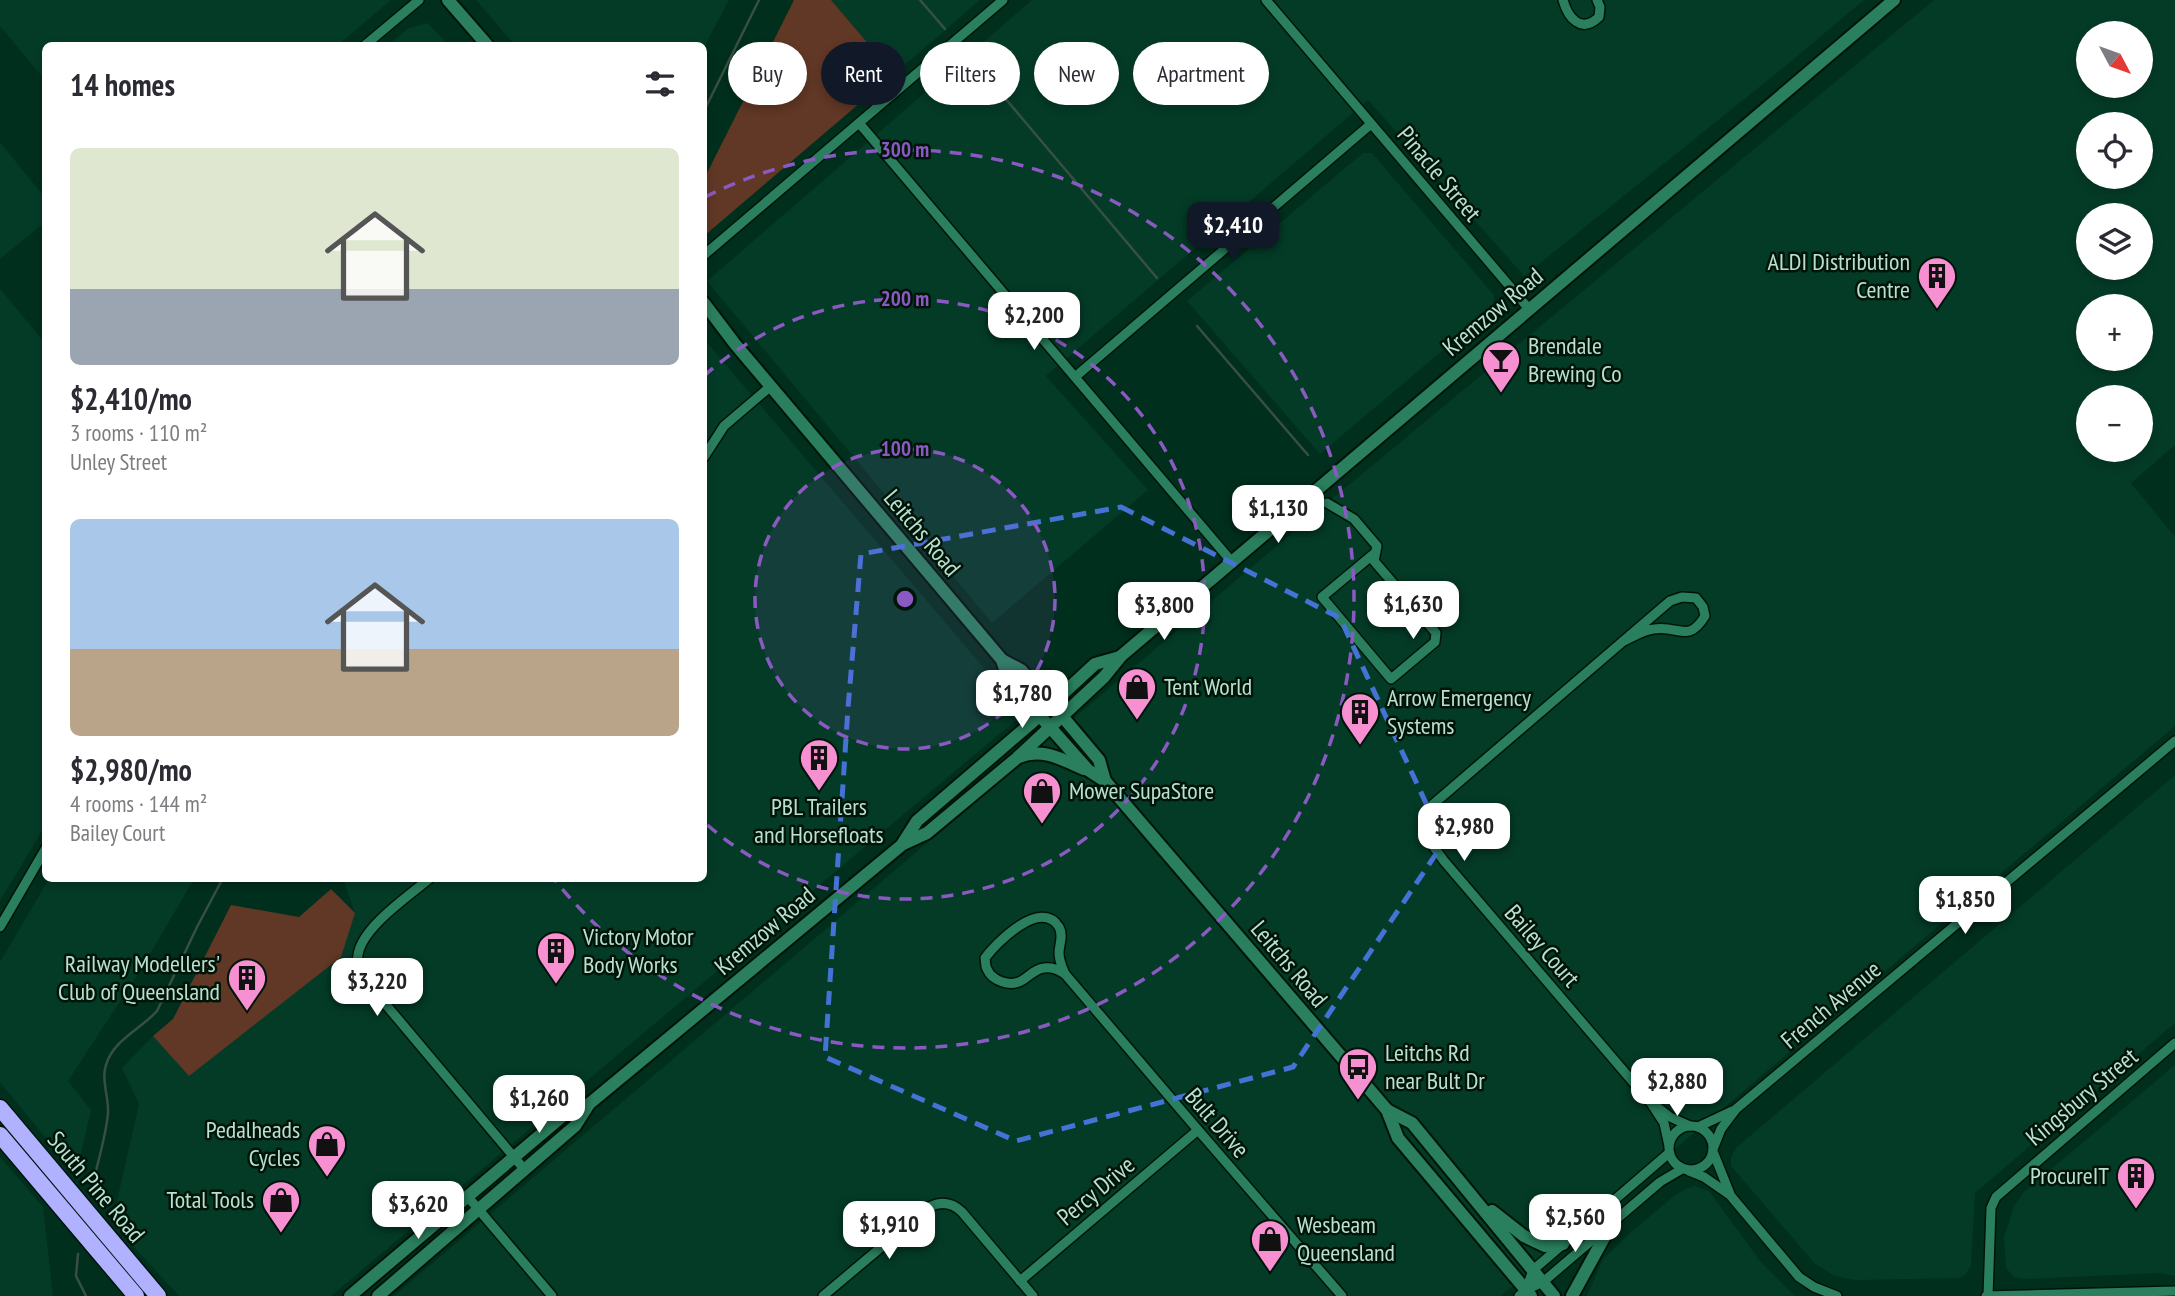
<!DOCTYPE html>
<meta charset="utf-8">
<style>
body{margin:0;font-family:"PT Sans Narrow",sans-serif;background:#f7f7f7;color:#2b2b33;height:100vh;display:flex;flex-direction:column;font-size:26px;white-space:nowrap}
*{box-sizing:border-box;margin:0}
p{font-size:23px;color:#7c7c81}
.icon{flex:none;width:38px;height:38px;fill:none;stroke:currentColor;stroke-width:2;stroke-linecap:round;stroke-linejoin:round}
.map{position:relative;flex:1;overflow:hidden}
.sheet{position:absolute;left:42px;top:42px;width:665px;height:840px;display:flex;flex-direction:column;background:#fff;border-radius:10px;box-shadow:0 4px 10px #0003}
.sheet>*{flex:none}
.guide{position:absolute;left:728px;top:42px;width:665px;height:63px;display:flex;gap:14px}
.needle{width:46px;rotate:131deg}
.tools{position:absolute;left:2076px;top:21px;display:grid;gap:14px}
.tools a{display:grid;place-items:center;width:77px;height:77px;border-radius:50%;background:#fff;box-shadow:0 4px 10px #0003;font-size:35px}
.price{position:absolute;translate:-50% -60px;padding:0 16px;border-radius:14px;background:#fff;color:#222;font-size:23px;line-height:46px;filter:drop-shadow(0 2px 4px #0008)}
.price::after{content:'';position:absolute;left:50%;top:42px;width:21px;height:16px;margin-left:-10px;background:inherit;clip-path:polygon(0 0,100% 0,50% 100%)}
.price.active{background:#111827;color:#fff}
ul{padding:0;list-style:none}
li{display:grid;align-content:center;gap:14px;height:371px;padding:0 28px}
li span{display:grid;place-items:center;height:217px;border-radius:10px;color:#555}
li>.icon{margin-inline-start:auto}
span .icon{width:126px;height:126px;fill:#fffc;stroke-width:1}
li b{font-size:30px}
h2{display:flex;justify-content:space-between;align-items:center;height:84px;padding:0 28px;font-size:30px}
.chip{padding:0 24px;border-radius:32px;background:#fff;box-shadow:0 4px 10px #0003;font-size:24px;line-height:63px}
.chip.active{background:#111827;color:#fff}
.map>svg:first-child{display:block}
.built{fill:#043b27;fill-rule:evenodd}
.green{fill:#613725}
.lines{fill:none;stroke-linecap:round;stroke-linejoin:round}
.stream{stroke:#384f43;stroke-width:2.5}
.street-casing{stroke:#00140a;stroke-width:12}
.secondary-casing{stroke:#00140a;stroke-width:16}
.highway-casing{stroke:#00140a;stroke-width:19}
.street{stroke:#2a805e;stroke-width:9}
.secondary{stroke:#2a805e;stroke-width:12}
.highway{stroke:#b1b2ff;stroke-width:16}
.marked{fill:none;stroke:#4473d5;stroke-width:5;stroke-dasharray:14 9;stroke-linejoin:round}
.ring{fill:none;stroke:#8b59c2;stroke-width:3.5;stroke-dasharray:12 9}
.labels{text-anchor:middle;stroke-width:5;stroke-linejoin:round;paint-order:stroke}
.street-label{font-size:24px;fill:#bae1cd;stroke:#00140a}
.poi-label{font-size:24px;fill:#bae1cd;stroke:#00140a;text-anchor:start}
.centre{fill:#8b59c2;stroke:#00140a;stroke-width:3.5}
.ring-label{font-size:21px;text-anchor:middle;font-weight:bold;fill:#8b59c2;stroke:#00140a;stroke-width:5;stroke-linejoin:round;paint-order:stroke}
</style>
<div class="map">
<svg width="2175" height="1296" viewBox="0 0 2175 1296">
<rect width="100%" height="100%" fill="#002f1d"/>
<g class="built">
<polygon points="0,0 391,0 338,45 46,46 45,80 0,26"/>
<polygon points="476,0 729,0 704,47 515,45"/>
<polygon points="831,0 980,0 894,74"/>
<polygon points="1032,0 1864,0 1788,64 1524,276 1368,100 1046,376 1148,490 992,623 707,281"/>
<path d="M1934 0H2175V445L2131 483 2175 537V726L1501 1296H394L1327 503ZM2088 33H2140V86H2088ZM2088 124H2140V177H2088ZM2088 215H2140V268H2088ZM2088 306H2140V359H2088ZM2088 397H2140V450H2088Z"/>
<polygon points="428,23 448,45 388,45 409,28"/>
<polygon points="0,142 46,199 45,222 0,259"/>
<polygon points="1363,153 1372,153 1494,295 1493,308 1320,454 1187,301"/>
<polygon points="0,289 45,343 46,824 0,901"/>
<polygon points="704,339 1023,714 331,1296 179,1296 112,1223 139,1104 122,1068 153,1036 190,1075 355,913 343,879 704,878"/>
<polygon points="2175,775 2175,1023 1975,1193 1971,1266 1965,1275 1960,1278 1855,1280 1835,1276 1815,1264 1731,1166 1731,1157 1737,1147"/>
<polygon points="49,879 194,879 143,966 68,1081 91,1110 76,1175 0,1082 0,962"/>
<polygon points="2175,1065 2175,1276 2161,1273 2024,1279 2014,1277 2006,1268 2004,1237 2014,1206 2024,1192"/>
<polygon points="0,1157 43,1207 53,1296 0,1296"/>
<polygon points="1695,1186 1710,1192 1760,1261 1795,1296 1587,1296 1603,1259 1630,1233 1674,1196 1685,1189"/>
</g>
<g class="green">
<polygon points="794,0 831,0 894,74 704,236 704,179"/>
<polygon points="331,889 355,913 341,957 189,1076 153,1036 173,1019 231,905 299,917"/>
</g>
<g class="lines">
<g class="stream">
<polyline points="920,0 945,29"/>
<polyline points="966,52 1157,278"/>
<polyline points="704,111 759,0"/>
<polyline points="1197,326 1308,455"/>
<path d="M91 1192C96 1167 106 1138 108 1113 109 1098 101 1079 106 1065 113 1040 141 1029 157 1011L197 927 223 878"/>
<polyline points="78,1254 76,1276 86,1296"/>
</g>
<g class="street-casing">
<g id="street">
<polyline points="1266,0 1529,309"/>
<path d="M1563 0C1568 18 1581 34 1599 17L1600 7 1597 0"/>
<polyline points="364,46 419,0"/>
<polyline points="859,123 1232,562"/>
<polyline points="704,255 1003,0"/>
<polyline points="1075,377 1371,124"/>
<polyline points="704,457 724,426 771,386"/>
<polyline points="1327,503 1354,519 1377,546 1374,561 1436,633 1435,642 1391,679 1322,597 1376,552"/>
<path d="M1622 642C1633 637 1643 630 1654 629 1679 625 1688 644 1705 616L1703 607 1696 598 1682 597 1670 601 1431 806 1425 825 1431 843 1444 861 1651 1103 1664 1123 1669 1146"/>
<path d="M430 878C409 896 362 927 358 955 356 965 361 973 366 981L524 1169"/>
<polyline points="0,927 46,848"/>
<path d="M1065 974C1058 970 1053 967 1044 968 1034 969 1029 977 1021 981 1010 987 992 981 987 969 985 966 986 962 985 958 997 942 1041 898 1059 927 1064 936 1059 944 1059 953 1059 961 1062 967 1065 974L1198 1130 1342 1296"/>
<polyline points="1656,1106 1670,1117 1690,1126"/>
<circle cx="1691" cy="1148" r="22"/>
<polyline points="1698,1127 1732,1111"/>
<polyline points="1713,1149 1721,1129 1736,1109 2175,741"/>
<polyline points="1714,1154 1730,1194"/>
<polyline points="1689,1171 1704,1177 1730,1195 1799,1277 1814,1287 1837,1296"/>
<polyline points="468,1197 552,1296"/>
<polyline points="1020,1281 1198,1130"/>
<polyline points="1526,1290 1533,1270 1669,1153"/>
<path d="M823 1296 929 1207C941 1201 952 1202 962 1212L1033 1296"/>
<polyline points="1519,1296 1526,1290 1543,1282 1660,1182 1682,1169"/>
<polyline points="1986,1296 2175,1291"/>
<polyline points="1988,1296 1991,1208 1996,1197 2175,1043"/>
</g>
</g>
<g class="secondary-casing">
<g id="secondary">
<polyline points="448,0 488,46"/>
<polyline points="704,303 735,344 1002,660 1009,681 1088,770 1105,781 1387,1110 1398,1138 1531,1296"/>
<polyline points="1002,660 1021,670 1062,716 1099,760 1105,781"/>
<path d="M1019 757C1042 747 1063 760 1084 769"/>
<polyline points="903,843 917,821 1029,725 1095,664 1120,657"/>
<polyline points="1387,1110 1412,1123 1554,1296"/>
<polyline points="1492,1211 1524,1236 1545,1246 1563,1244"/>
<polyline points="350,1296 565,1114 589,1104"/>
<polyline points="378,1296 575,1126 589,1104 903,844 927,833 1017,758 1104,677 1121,656 1894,0"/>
<polyline points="1572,1296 1611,1225"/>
</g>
</g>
<g class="highway-casing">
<g id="highway">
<polyline points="0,1108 158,1296"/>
<polyline points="0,1135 136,1296"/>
</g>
</g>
<use href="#street" class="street"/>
<use href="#secondary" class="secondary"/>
<use href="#highway" class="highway"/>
</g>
<path class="marked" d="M1121 507 1340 618 1444 842 1293 1067 1016 1141 825 1057 848 708 861 554Z"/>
<circle cx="905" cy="599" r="150" fill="#8b59c2" fill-opacity=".12"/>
<g class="ring">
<circle cx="905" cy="599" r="150"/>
<path d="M704 376A300 300 0 1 1 704 822"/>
<path d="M705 197A449 449 0 1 1 554 879"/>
</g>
<defs>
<g id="building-pin" transform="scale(2.0125)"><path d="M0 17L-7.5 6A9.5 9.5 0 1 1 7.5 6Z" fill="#f690d0" stroke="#00140a"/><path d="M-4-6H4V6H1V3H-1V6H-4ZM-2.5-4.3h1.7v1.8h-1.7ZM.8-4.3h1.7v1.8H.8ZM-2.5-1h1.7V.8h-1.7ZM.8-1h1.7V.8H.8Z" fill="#111"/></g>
<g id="bar-pin" transform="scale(2.0125)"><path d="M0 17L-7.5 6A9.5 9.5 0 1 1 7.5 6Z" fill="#f690d0" stroke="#00140a"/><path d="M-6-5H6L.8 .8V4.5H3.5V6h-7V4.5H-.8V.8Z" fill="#111"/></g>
<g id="shop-pin" transform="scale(2.0125)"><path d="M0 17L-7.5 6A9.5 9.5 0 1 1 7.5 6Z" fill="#f690d0" stroke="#00140a"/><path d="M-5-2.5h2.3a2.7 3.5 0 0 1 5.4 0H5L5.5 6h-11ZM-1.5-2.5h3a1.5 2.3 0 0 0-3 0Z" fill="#111"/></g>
<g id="bus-pin" transform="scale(2.0125)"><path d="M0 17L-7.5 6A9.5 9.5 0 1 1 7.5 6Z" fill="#f690d0" stroke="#00140a"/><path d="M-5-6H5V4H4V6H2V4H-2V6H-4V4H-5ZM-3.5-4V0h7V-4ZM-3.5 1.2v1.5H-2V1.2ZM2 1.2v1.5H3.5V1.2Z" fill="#111"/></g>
</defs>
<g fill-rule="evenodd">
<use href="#building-pin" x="1937" y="276"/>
<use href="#bar-pin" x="1501" y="360"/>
<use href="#shop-pin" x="1137" y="687"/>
<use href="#building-pin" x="1360" y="712"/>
<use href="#building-pin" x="819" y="758"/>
<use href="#shop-pin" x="1042" y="791"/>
<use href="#building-pin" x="556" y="951"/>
<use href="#building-pin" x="247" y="978"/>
<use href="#bus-pin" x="1358" y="1067"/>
<use href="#shop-pin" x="327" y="1144"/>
<use href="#building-pin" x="2136" y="1176"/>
<use href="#shop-pin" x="281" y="1200"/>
<use href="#shop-pin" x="1270" y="1239"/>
</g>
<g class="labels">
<g class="street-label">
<text transform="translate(1439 174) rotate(50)" y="8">Pinacle Street</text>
<text transform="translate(1493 312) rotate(-40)" y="8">Kremzow Road</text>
<text transform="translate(922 533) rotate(50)" y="8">Leitchs Road</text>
<text transform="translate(765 931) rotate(-40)" y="8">Kremzow Road</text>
<text transform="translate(1542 946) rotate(49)" y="8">Bailey Court</text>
<text transform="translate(1289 964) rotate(50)" y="8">Leitchs Road</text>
<text transform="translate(1831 1005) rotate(-40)" y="8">French Avenue</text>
<text transform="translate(2082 1097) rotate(-40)" y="8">Kingsbury Street</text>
<text transform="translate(1217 1123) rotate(49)" y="8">Bult Drive</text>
<text transform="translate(96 1187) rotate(50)" y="8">South Pine Road</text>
<text transform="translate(1096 1191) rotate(-40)" y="8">Percy Drive</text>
</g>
<g class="poi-label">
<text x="1910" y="270" text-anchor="end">ALDI Distribution<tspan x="1910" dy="28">Centre</tspan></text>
<text x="1528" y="354">Brendale<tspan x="1528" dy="28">Brewing Co</tspan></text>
<text x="1164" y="695">Tent World</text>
<text x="1387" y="706">Arrow Emergency<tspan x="1387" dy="28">Systems</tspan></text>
<text x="1069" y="799">Mower SupaStore</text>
<text x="819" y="815" text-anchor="middle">PBL Trailers<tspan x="819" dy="28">and Horsefloats</tspan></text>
<text x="583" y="945">Victory Motor<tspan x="583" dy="28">Body Works</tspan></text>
<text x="220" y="972" text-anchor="end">Railway Modellers'<tspan x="220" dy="28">Club of Queensland</tspan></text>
<text x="1385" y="1061">Leitchs Rd<tspan x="1385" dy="28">near Bult Dr</tspan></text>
<text x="300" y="1138" text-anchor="end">Pedalheads<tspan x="300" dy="28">Cycles</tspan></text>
<text x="2109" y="1184" text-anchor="end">ProcureIT</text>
<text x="254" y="1208" text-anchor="end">Total Tools</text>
<text x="1297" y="1233">Wesbeam<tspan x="1297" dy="28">Queensland</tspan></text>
</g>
</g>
<circle cx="905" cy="599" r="10" class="centre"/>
<g class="ring-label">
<text x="905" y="157">300 m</text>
<text x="905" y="306">200 m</text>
<text x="905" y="456">100 m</text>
</g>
</svg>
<div class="tools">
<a><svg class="needle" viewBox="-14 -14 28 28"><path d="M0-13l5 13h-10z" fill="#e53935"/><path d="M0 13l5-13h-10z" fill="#7c7c81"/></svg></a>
<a><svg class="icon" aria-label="locate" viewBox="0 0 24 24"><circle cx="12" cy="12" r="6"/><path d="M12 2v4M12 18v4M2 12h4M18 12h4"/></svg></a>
<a><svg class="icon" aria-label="layers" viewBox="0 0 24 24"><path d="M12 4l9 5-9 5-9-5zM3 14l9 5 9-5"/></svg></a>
<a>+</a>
<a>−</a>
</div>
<b class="price active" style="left:1233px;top:262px">$2,410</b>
<b class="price" style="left:1034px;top:352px">$2,200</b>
<b class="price" style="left:1278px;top:545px">$1,130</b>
<b class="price" style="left:1413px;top:641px">$1,630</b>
<b class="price" style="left:1164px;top:642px">$3,800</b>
<b class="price" style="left:1022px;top:730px">$1,780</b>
<b class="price" style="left:1464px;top:863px">$2,980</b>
<b class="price" style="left:1965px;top:936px">$1,850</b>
<b class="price" style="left:377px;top:1018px">$3,220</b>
<b class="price" style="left:1677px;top:1118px">$2,880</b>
<b class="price" style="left:539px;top:1135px">$1,260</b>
<b class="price" style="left:418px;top:1241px">$3,620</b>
<b class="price" style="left:1575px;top:1254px">$2,560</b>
<b class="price" style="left:889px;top:1261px">$1,910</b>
<div class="guide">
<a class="chip">Buy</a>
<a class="chip active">Rent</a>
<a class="chip">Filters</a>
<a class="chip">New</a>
<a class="chip">Apartment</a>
</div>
<section class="sheet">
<h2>14 homes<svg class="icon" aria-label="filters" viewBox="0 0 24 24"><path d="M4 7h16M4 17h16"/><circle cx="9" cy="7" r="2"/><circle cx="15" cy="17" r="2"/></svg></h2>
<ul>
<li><span style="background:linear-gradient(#dfe7d0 65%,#9aa5b1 0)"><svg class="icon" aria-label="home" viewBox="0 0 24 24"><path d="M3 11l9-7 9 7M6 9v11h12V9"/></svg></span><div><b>$2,410/mo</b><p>3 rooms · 110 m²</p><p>Unley Street</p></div></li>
<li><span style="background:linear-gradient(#a9c7e8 60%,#b9a48a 0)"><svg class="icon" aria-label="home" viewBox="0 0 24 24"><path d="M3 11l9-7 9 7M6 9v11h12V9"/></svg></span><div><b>$2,980/mo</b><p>4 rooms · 144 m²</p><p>Bailey Court</p></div></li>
</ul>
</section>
</div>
